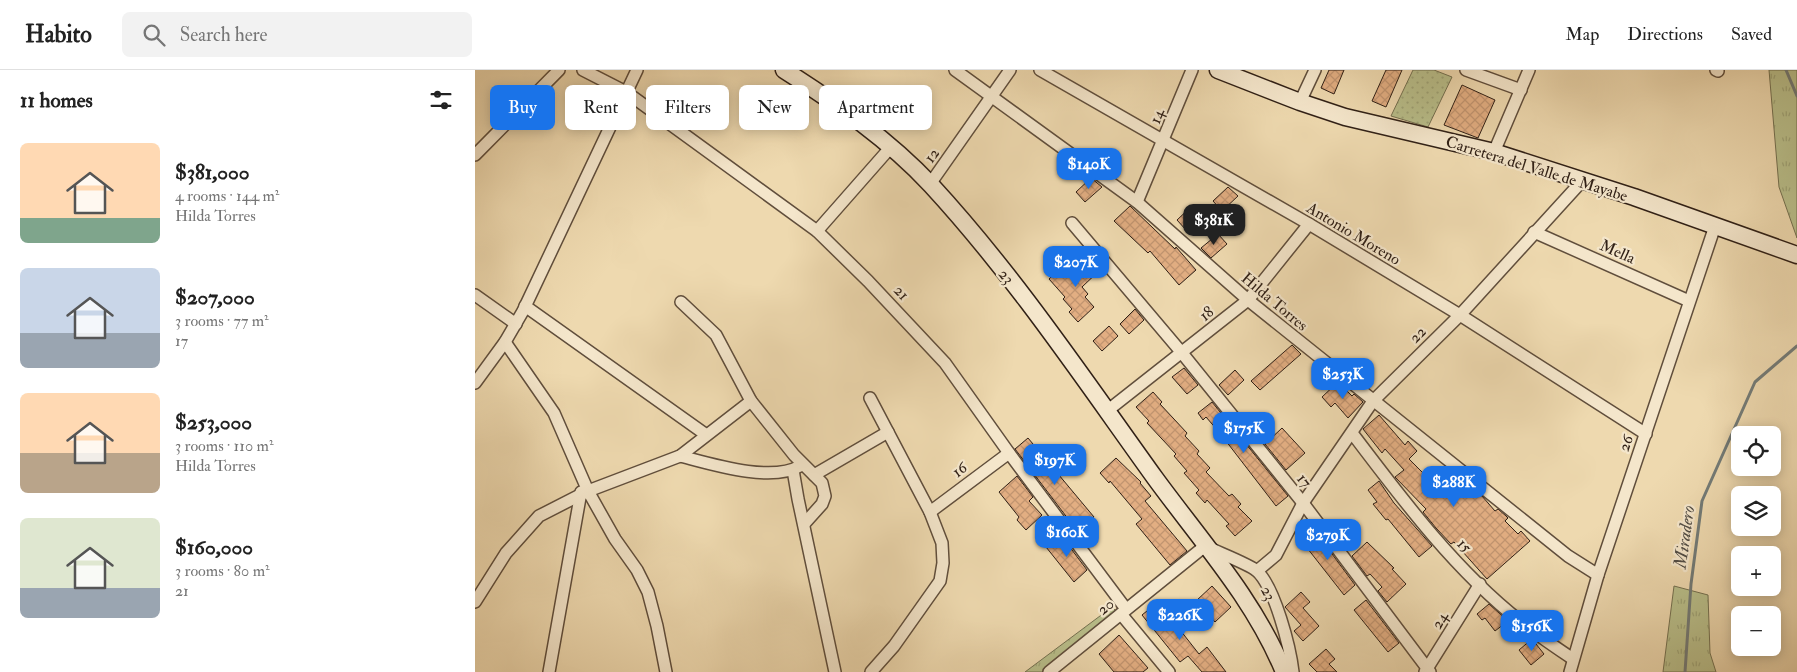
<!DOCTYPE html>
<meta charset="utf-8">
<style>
body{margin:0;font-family:"IM FELL Double Pica",serif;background:#f2f2f2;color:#222;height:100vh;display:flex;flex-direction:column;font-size:19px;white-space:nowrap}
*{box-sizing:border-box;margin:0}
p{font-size:16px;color:#767676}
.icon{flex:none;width:28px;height:28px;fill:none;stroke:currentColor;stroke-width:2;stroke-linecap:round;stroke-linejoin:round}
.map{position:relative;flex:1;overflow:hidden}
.sheet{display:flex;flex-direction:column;background:#fff;width:475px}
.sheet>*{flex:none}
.banner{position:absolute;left:15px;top:15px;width:475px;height:45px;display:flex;gap:10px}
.controls{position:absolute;left:1256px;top:356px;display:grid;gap:10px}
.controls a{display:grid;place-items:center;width:50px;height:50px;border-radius:8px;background:#fff;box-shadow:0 2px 12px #0003;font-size:25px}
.price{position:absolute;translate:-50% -42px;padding:0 11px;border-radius:10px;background:#1a73e8;color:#fff;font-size:16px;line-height:32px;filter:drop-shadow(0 1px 2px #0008)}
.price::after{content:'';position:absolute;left:50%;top:30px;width:15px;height:11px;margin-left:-8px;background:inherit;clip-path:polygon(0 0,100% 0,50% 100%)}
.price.selected{background:#222;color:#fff}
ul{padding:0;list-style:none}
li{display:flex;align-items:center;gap:15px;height:125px;padding:0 20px}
li span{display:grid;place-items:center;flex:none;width:140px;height:100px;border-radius:8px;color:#555}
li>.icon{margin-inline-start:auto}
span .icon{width:60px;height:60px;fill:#fffc;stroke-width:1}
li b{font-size:21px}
h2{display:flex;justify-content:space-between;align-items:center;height:60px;padding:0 20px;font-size:21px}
.tag{padding:0 18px;border-radius:8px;background:#fff;box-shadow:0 2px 12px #0003;font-size:18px;line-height:45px}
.tag.selected{background:#1a73e8;color:#fff}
header{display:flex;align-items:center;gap:30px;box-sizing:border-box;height:70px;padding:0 25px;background:#fff;border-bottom:1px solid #e0e0e0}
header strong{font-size:24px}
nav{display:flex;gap:28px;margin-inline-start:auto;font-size:18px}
.search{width:350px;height:45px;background:#f2f2f2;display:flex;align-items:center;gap:12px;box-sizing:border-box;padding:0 18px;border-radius:8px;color:#767676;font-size:19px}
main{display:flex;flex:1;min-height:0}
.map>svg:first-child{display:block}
.grass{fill:url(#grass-tufts);stroke:#747050}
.park{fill:url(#park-dots);stroke:#747050}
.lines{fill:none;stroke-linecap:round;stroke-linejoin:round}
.stream{stroke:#737b77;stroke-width:3}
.building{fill:url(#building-cross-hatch);stroke:#302016}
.street-casing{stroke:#604e3c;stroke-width:14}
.secondary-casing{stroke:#302016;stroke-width:19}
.street{stroke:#f4e6cb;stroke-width:11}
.secondary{stroke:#f4e6cb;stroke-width:16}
.labels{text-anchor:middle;stroke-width:4.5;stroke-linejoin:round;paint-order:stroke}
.street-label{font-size:16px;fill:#302016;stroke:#f4e6cb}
.water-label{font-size:18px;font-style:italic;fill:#514d46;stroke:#f4e6cb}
</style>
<header>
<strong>Habito</strong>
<div class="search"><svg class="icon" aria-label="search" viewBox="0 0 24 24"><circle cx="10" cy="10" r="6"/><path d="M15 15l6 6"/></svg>Search here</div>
<nav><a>Map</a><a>Directions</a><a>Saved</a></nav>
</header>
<main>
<section class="sheet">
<h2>11 homes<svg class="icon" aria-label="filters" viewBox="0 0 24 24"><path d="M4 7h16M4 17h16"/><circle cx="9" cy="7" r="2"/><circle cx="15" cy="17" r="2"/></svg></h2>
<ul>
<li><span style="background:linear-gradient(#ffd9b3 75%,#7fa58c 0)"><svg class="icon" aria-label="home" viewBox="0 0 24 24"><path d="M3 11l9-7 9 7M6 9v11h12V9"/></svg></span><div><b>$381,000</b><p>4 rooms · 144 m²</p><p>Hilda Torres</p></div></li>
<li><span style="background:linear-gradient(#c9d6e8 65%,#9aa5b1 0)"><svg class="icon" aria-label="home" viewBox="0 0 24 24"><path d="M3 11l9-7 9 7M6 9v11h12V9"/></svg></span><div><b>$207,000</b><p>3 rooms · 77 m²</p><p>17</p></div></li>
<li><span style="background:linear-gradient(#ffd9b3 60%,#b9a48a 0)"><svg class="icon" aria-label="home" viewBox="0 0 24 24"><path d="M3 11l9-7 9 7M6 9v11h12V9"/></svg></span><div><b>$253,000</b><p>3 rooms · 110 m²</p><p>Hilda Torres</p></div></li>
<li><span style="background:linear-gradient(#dfe7d0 70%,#9aa5b1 0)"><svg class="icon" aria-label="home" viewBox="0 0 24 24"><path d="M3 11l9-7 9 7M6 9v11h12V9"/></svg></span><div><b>$160,000</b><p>3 rooms · 80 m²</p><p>21</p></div></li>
</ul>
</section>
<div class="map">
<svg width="1322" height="602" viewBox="0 0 1322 602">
<defs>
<pattern id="grass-tufts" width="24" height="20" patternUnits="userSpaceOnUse" patternTransform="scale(1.25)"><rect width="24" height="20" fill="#b9bf8b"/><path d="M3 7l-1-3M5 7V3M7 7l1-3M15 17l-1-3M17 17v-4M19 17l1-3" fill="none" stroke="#9fa477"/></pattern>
<pattern id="park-dots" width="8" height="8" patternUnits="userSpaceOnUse" patternTransform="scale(1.25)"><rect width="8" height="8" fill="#b9bf8b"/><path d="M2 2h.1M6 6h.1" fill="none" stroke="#9fa477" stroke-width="1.8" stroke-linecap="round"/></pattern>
<pattern id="building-cross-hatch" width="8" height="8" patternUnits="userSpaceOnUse" patternTransform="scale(1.25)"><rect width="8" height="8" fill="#e2ae82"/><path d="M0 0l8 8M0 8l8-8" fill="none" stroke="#c29570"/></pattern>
</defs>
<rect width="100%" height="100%" fill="#eed9af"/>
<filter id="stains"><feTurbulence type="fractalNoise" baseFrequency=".004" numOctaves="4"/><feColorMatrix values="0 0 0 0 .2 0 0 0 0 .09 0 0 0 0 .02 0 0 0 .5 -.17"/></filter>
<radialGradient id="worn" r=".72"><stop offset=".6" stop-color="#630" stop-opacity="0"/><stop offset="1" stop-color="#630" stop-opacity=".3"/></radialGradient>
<g class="grass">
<polygon points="1294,0 1322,0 1322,168 1304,117"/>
<polygon points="1199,516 1233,525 1235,583 1241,602 1188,602"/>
<polygon points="637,537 641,541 567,602 550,602"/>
</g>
<polygon class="park" points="938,0 959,0 977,7 953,57 916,46"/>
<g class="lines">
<g class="stream">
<polyline points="1311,0 1322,26"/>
<polyline points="1210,602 1216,514 1227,431 1280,312 1322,276"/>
</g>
</g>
<g class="building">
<polygon points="854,0 869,0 859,24 846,18"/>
<polygon points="911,0 927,0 911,37 897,31"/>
<polygon points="987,15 1020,30 1003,68 969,55"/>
<polygon points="616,108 627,117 610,132 601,122"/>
<polygon points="753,117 763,126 747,141 738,131"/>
<polygon points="718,135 727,145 711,160 702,150"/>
<polygon points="655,136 700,179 701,177 721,200 704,215 675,181 673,183 639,151"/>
<polygon points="743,164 752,174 736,188 726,178"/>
<polygon points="617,189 626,199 607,217 613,224 610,227 619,237 603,252 594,242 597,239 588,229 590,227 574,209 590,194 600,205"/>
<polygon points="660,239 669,250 654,264 645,254"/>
<polygon points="634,256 643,266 627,281 618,271"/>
<polygon points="817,275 826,284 785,320 776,311"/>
<polygon points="709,298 723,315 712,324 697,307"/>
<polygon points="760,300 769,310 753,325 744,315"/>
<polygon points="863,312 877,326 879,324 888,332 873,348 860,333 856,337 847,327"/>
<polygon points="678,322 687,332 685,334 712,363 710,366 724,381 722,384 735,398 731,402 754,426 757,424 766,434 763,437 777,451 760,466 751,456 754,454 732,430 730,433 721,423 724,420 709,403 712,401 699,386 701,384 672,353 674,351 661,337"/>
<polygon points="737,332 813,426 801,436 744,362 731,347 728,350 723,343"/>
<polygon points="904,345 930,375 933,371 942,381 934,389 968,423 984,408 1007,426 1020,441 1023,439 1031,446 1033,448 1030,451 1043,464 1046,461 1055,471 1012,509 979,472 976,474 961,458 948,442 951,439 920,407 929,400 910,379 907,383 888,359"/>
<polygon points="807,358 830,383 811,400 790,374"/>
<polygon points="553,368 619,447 603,462 540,379"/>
<polygon points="641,388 666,412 665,413 676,426 670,431 712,481 695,495 661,454 667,449 635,411 634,413 625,403"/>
<polygon points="542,406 558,427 554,431 567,445 551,460 542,450 544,447 524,422"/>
<polygon points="904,411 919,433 957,476 944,487 913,449 911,450 898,434 902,432 893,420"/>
<polygon points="837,457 880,515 869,525 829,474 832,472 826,465"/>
<polygon points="585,464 612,500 599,512 571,477"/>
<polygon points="892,472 919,498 917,499 931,514 912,532 903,521 907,517 895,504 892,506 877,486"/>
<polygon points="737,516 756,537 740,552 721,531"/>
<polygon points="826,522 835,532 828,538 844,556 828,571 819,561 826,555 810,537"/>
<polygon points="891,530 924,573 913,582 879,540"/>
<polygon points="683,532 724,584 732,577 751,602 727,602 713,586 705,592 667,545"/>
<polygon points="1014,534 1033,551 1020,561 1010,548 1007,550 1002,544"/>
<polygon points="644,565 673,598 668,602 639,602 624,584"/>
<polygon points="1057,569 1069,584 1056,595 1044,580"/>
<polygon points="851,579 860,589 854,594 862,602 842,602 834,594"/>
</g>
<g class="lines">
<g class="street-casing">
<g id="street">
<polyline points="108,0 151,22 342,161 393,211 470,293 534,383 651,539"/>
<polyline points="480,0 662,132 773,230 1093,486 1123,505"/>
<polyline points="565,0 834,154 985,245 1171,364"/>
<polyline points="991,0 1046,20"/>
<polyline points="1241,0 1243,1"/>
<polyline points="825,32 840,0"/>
<polyline points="1019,82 1054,0"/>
<polyline points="0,85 84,0"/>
<polyline points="455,114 535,0"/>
<polyline points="662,132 717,0"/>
<polyline points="597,153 707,283 828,433 955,602"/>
<polyline points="342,161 415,78"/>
<polyline points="1059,162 1214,231"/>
<polyline points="0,225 41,254"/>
<polyline points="206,232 241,265 276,331 319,385 347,413 350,426 347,434 329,454"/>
<polyline points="50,236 230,364"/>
<polyline points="30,272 79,343 113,421 140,469 162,500 173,522 182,556 191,602"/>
<polyline points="0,313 30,272 48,241 162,0"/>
<polyline points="395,328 455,442 467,473 468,493 465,511 419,576 396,602"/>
<polyline points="632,341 773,230 834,154"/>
<path d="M877 363C927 429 980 500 1045 551 1062 565 1080 577 1098 589"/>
<path d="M205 386C236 394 296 413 325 396"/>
<polyline points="318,400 323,429 360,602"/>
<polyline points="339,405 413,362"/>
<polyline points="455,442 534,383"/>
<polyline points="782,501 801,485 828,433 898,331 985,245 1108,110"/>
<polyline points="0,532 31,483 64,446 113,421 205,386 276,331"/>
<polyline points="646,544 694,602"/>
<polyline points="74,602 106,422"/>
<path d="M574 602 730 476C742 482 774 494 782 501 800 518 815 577 818 602"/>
<polyline points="950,602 1005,514"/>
<polyline points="1095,602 1123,505 1240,156"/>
</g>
</g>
<g class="secondary-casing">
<g id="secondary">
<path d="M309 0C361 33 414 70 456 115 539 205 608 308 680 408 726 471 779 529 809 602"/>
<polyline points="743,0 825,32 870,47 1019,82 1159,127 1322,185"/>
</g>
</g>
<use href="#street" class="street"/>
<use href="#secondary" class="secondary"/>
</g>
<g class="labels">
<g class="street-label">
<text transform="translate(681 46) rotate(-68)" y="6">14</text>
<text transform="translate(456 85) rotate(-54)" y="6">12</text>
<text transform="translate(1062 98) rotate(17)" y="6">Carretera del Valle de Mayabe</text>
<text transform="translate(879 163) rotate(31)" y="6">Antonio Moreno</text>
<text transform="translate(1143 181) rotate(24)" y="6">Mella</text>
<text transform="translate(532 206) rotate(51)" y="6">23</text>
<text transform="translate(427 222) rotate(47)" y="6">21</text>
<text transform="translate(800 231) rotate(40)" y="6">Hilda Torres</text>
<text transform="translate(731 243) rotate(-39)" y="6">18</text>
<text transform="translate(942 264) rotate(-45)" y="6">22</text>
<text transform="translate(1150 373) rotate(-71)" y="6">26</text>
<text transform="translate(484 399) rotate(-37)" y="6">16</text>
<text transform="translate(830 410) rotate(51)" y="6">17</text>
<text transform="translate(990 475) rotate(47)" y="6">15</text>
<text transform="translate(794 523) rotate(63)" y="6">23</text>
<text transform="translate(630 536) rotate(-39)" y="6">20</text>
<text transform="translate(964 550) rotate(-59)" y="6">24</text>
</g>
<g class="water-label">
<text transform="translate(1209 467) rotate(-82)" y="6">Miradero</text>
</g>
</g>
<rect width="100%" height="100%" filter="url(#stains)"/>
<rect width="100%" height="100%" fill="url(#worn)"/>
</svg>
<div class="controls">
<a><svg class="icon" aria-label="locate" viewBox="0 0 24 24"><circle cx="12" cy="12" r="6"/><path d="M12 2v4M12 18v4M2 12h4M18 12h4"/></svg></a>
<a><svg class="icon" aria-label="layers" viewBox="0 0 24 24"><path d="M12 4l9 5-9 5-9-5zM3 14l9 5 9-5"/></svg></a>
<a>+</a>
<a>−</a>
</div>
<b class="price" style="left:614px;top:120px">$140K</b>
<b class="price selected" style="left:739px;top:176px">$381K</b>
<b class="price" style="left:601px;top:218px">$207K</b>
<b class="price" style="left:868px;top:330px">$253K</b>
<b class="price" style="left:769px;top:384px">$175K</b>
<b class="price" style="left:580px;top:416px">$197K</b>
<b class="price" style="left:979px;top:438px">$288K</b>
<b class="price" style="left:592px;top:488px">$160K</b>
<b class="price" style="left:853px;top:491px">$279K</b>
<b class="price" style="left:705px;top:571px">$226K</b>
<b class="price" style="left:1057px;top:582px">$156K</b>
<div class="banner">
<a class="tag selected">Buy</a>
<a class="tag">Rent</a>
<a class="tag">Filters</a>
<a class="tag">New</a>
<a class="tag">Apartment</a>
</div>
</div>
</main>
